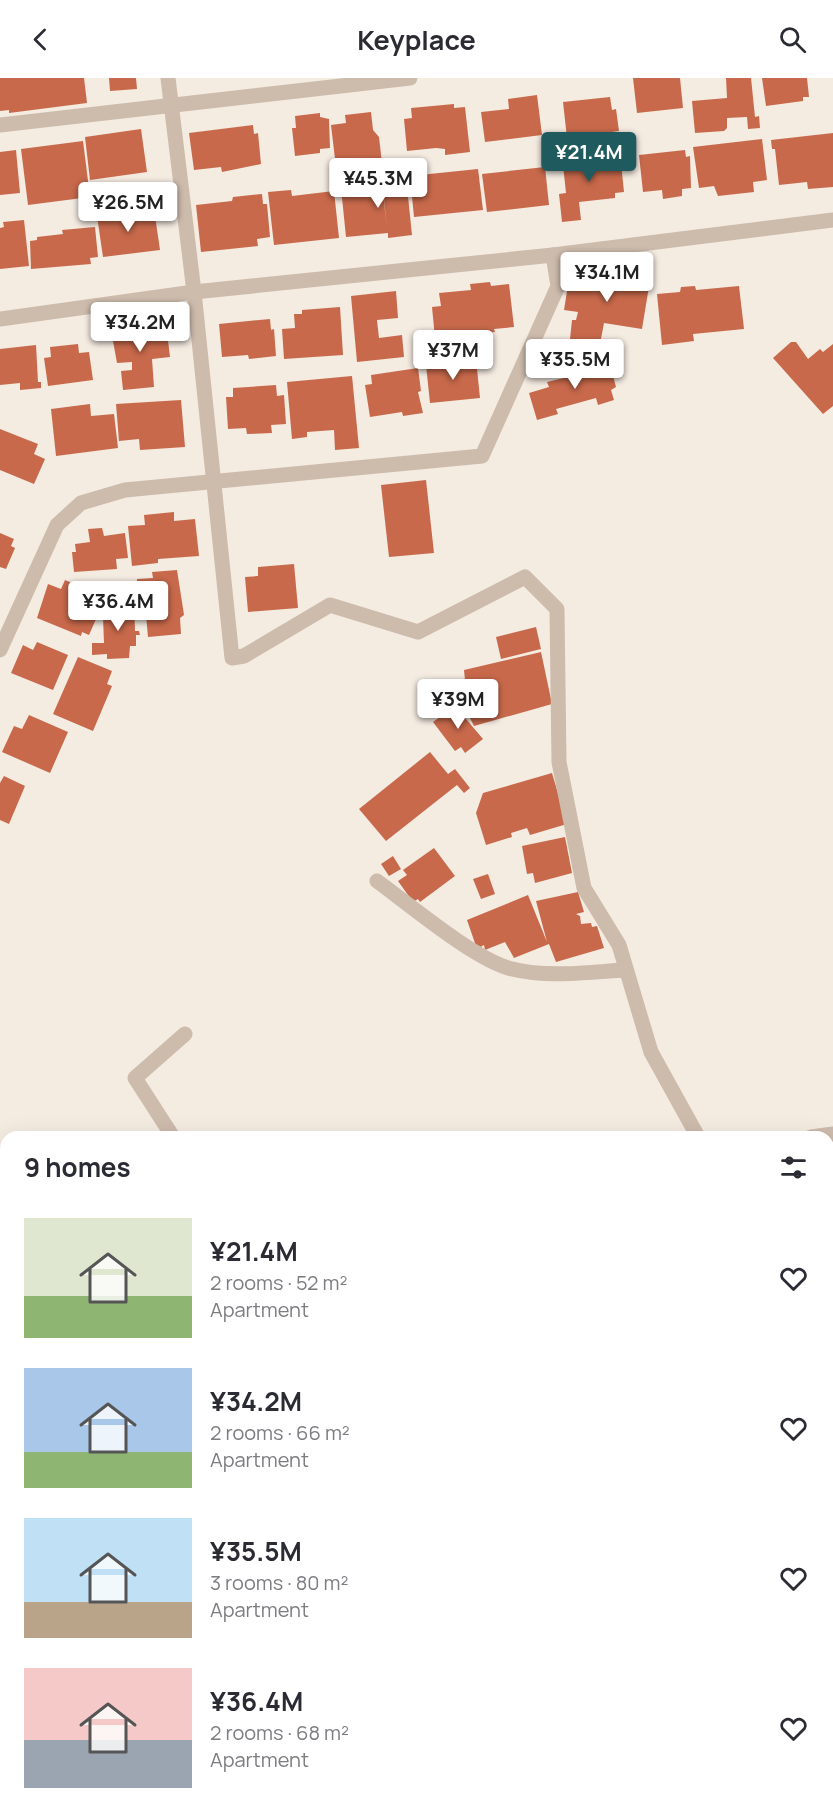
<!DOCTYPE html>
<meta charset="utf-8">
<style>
body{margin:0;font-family:Manrope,sans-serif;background:#f2f2f3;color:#2b2b33;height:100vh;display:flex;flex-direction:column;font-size:22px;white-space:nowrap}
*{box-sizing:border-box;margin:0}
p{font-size:20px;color:#7c7c81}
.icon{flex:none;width:33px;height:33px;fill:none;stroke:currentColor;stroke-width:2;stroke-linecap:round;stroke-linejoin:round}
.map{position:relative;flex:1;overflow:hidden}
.sheet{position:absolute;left:0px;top:1053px;width:834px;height:684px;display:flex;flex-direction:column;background:#fff;border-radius:18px 18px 0 0;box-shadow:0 6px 24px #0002}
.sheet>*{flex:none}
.price{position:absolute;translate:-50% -51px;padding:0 14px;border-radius:6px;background:#fff;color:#222;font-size:20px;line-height:39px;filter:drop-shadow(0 2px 3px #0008)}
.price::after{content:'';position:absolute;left:50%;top:36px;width:18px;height:14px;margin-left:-9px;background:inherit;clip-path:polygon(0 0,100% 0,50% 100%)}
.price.selected{background:#1f5a5e;color:#fff}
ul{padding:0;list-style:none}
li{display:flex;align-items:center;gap:18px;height:150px;padding:0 24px}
li span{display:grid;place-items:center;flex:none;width:168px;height:120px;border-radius:0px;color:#555}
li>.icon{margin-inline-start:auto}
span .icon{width:72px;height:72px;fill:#fffc;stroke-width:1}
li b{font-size:26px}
h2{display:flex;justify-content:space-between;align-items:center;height:72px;padding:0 24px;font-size:26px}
header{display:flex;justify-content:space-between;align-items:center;height:78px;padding:0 24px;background:#fff;font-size:27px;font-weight:700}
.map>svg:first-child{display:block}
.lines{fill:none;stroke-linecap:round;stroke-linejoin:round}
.stream{stroke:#7fb0b2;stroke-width:9}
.building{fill:#c8694b}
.street{stroke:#cdbbac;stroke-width:15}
</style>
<header><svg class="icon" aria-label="back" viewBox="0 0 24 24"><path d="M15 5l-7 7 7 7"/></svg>Keyplace<svg class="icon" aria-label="search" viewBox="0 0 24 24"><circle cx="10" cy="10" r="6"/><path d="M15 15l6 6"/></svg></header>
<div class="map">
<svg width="833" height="1737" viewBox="0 0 833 1737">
<rect width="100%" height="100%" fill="#f4ebe1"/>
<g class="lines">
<g class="stream">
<polyline points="828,1209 833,1199"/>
<polyline points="521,1731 523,1737"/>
</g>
</g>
<g class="building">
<polygon points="0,0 84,0 87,25 9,35 9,32 0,33"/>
<polygon points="109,0 136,0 137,11 110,13"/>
<polygon points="633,0 680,0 683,30 637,35"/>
<polygon points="726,0 751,0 755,39 759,38 760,50 748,51 747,39 727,40 727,50 724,53 695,55 692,23 727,20"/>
<polygon points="762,0 807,0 809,19 803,19 803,23 766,28"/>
<polygon points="537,17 542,57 485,64 481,34 509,31 508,21"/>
<polygon points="610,19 612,32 616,31 619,53 567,60 563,24"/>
<polygon points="454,26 454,30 465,29 470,74 445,77 445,71 436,70 407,73 404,41 412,40 411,30"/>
<polygon points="371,34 373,52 379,59 383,94 337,98 331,47 346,45 345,37"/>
<polygon points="320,35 320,39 329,41 330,70 320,71 320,75 295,78 292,50 296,50 295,38"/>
<polygon points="253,47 254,56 258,55 261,86 222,94 221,89 194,92 189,55"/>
<polygon points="141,51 147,94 90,102 85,59"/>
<polygon points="833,55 833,109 808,111 807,104 779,107 775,71 772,71 771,62"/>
<polygon points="762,61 767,102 753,104 754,114 718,118 714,108 699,110 693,69"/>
<polygon points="83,63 90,119 28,127 21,71"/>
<polygon points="16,72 20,115 0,117 0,74"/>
<polygon points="685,72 686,79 690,78 691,110 682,111 682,118 663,121 662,112 643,114 639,77"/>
<polygon points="613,75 614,86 621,85 624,114 615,115 615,120 579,124 581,142 562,144 559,116 566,115 563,87 571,86 570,80"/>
<polygon points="545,89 549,127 487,134 482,96"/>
<polygon points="478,91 483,132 414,139 410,98"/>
<polygon points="406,99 412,157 388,160 388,155 346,159 341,110 382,106 387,151 382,102"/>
<polygon points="291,112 292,118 334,113 339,160 274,167 268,114"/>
<polygon points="262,116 263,126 267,126 270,159 257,161 258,168 201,174 196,127 232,123 233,119"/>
<polygon points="154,131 160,172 103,179 97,138"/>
<polygon points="24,142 29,188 0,191 0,150 4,149 3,144"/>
<polygon points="95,149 98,179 90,180 91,186 31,191 30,163 37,162 37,159 63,156 62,152"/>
<polygon points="593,192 620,196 621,192 651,196 642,251 604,245 600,266 570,261 572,242 576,242 578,234 564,232 569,201 577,203 578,196 592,198"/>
<polygon points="490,204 491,208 509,206 514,249 494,251 495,254 435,260 432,229 441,228 439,215 471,212 470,206"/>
<polygon points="695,208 696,212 739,208 744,251 693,256 694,263 662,267 657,216 680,214 681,209"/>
<polygon points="396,213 398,240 377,242 379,260 402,257 404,279 357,284 351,218"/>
<polygon points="340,229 343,277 284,281 282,251 295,250 294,236 302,236 302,232"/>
<polygon points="270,241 271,252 274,251 276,278 249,281 248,277 222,279 219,246"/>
<polygon points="166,246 170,279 152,281 154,309 123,312 121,293 132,292 132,284 117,285 111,252"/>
<polygon points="791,264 796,264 808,281 820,271 823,274 833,266 833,328 823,336 773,280"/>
<polygon points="78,266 79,275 89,274 93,302 48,308 44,280 51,279 50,269"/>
<polygon points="36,267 38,304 41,304 41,310 20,312 20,305 0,307 0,271"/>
<polygon points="476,281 480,320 430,325 426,287"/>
<polygon points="609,283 616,309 611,312 614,322 598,327 596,320 556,331 558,336 537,342 529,315 549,309 547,304 568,299 567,295"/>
<polygon points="418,290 421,313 418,314 423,335 403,338 402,334 370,339 365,307 372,306 371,297"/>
<polygon points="352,298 359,370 335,372 334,352 307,354 307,359 292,361 287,304"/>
<polygon points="276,307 277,318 284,317 286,346 271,347 272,355 247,356 246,350 228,351 226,319 233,319 233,310"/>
<polygon points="181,322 185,369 140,372 139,361 119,363 116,326"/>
<polygon points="90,326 91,338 114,336 118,370 56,378 51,331"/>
<polygon points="0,351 38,366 34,376 45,381 34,406 0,392"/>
<polygon points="426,402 434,475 389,479 381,407"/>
<polygon points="174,434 174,443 195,441 199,478 158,481 158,485 132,488 128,448 145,447 144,437"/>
<polygon points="102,450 104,458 125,455 128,480 116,481 117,491 74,494 72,474 76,474 75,466 90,464 88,451"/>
<polygon points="0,455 14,461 11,468 15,470 6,491 0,489"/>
<polygon points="294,486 298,530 248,534 245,499 258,498 258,489"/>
<polygon points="177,492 184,537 180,540 181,556 148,559 146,537 137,538 137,501 153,500 152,494"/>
<polygon points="65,502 100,517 98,521 104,523 89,557 82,554 81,558 37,540 48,506 61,511"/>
<polygon points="134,524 135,553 139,553 140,557 136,557 136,568 130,568 129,580 107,581 107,576 92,577 92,565 104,565 103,539 112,538 111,525"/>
<polygon points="536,549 541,571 501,581 496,559"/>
<polygon points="37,564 68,577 53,612 11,595 23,567 33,572"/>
<polygon points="541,574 552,626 474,648 469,638 474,637 471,625 460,629 454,620 446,620 442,609 465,602 464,592"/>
<polygon points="78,579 112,593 107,606 112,608 93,653 53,636"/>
<polygon points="455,628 483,661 465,675 461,669 455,673 433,644"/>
<polygon points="29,637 68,654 50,695 2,674 14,648 22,651"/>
<polygon points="430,674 448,696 455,691 470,710 464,715 457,707 386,763 359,731"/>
<polygon points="552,695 567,746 530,757 527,750 511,755 512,759 486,767 476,735 483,715"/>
<polygon points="4,698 25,708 9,746 0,742 0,705"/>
<polygon points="565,759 572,795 535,805 533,795 527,796 522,768"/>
<polygon points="434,770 455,798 420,824 418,821 413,824 398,803 407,797 403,792"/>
<polygon points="393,778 401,791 389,798 381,786"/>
<polygon points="488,796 495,816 481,821 473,801"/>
<polygon points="578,814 584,834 576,836 580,838 581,846 591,845 592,849 597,848 604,870 556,884 549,866 514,880 505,864 485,872 484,867 477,871 467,842 528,817 547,864 536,823"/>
<polygon points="2,1394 6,1398 4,1461 0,1457"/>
<polygon points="0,1480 6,1485 6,1530 0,1537"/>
<polygon points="0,1558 6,1564 6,1599 3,1602 0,1598"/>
</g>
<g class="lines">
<g class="street">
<polyline points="168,0 194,214 232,580 244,578 330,527 418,554 525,499 557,531 559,684 584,810 619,867 651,974 698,1059"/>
<polyline points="0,47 410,0"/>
<polyline points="0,241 194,214 553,177 833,142"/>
<polyline points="0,572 57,447 81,425 125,412 482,378 558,208 553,177"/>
<path d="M377 803C410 827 475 882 512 891 549 900 588 894 626 892"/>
<polyline points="173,1059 135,1000 185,956"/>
<polyline points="811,1059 833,1056"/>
<polyline points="0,1242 6,1230"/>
<polyline points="0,1297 6,1310"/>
<polyline points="0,1387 6,1383"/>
<polyline points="0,1615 6,1611"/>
</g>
</g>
</svg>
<b class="price selected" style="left:589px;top:105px">¥21.4M</b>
<b class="price" style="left:378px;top:131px">¥45.3M</b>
<b class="price" style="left:128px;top:155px">¥26.5M</b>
<b class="price" style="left:607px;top:225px">¥34.1M</b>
<b class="price" style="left:140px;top:275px">¥34.2M</b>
<b class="price" style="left:453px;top:303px">¥37M</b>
<b class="price" style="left:575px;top:312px">¥35.5M</b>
<b class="price" style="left:118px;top:554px">¥36.4M</b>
<b class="price" style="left:458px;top:652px">¥39M</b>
<section class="sheet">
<h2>9 homes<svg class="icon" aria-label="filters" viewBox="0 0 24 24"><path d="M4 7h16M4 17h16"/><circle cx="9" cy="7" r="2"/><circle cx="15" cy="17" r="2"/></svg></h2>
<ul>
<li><span style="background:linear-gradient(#dfe7d0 65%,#8fb573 0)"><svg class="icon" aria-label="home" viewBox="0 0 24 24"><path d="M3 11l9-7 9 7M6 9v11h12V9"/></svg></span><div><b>¥21.4M</b><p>2 rooms · 52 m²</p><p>Apartment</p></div><svg class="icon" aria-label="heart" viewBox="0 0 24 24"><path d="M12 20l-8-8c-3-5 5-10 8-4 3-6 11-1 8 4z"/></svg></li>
<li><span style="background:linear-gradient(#a9c7e8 70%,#8fb573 0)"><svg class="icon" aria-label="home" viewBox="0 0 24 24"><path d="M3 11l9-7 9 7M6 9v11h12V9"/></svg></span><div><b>¥34.2M</b><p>2 rooms · 66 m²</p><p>Apartment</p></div><svg class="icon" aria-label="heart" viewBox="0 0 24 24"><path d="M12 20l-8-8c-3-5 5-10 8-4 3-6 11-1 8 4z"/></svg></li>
<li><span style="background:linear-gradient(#bfe0f5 70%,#b9a48a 0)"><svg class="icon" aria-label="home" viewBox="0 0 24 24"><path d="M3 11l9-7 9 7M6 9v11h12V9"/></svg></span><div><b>¥35.5M</b><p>3 rooms · 80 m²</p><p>Apartment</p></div><svg class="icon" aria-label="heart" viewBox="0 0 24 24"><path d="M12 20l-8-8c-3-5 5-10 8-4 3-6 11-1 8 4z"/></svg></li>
<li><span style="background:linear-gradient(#f6c9c9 60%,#9aa5b1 0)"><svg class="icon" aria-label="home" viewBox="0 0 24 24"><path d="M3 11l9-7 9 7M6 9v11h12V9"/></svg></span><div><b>¥36.4M</b><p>2 rooms · 68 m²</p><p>Apartment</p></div><svg class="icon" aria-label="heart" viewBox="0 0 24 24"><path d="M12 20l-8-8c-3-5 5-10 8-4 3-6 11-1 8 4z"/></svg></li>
</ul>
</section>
</div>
